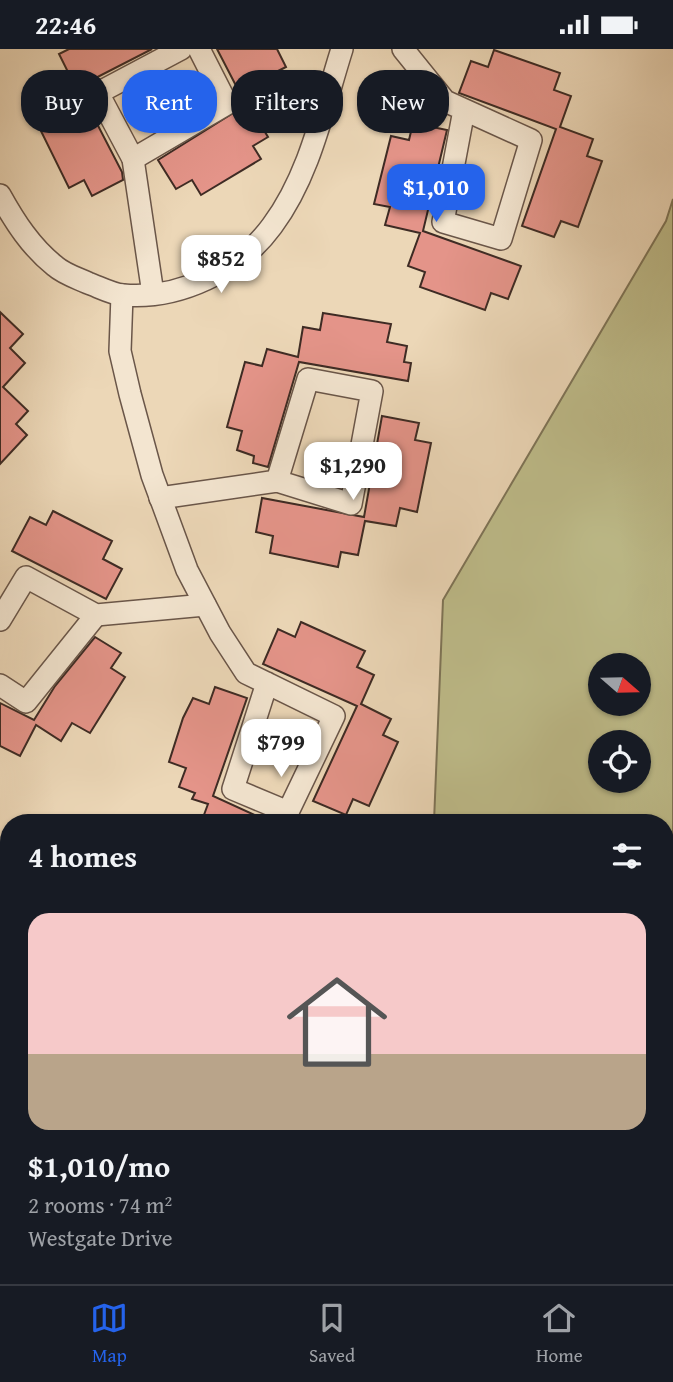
<!DOCTYPE html>
<meta charset="utf-8">
<style>
body{margin:0;font-family:"Gentium Book Plus",serif;background:#242831;color:#f1f3f6;height:100vh;display:flex;flex-direction:column;font-size:26px;white-space:nowrap}
*{box-sizing:border-box;margin:0}
p{font-size:23px;color:#9ea1a6}
.icon{flex:none;width:38px;height:38px;fill:none;stroke:currentColor;stroke-width:2;stroke-linecap:round;stroke-linejoin:round}
.map{position:relative;flex:1;overflow:hidden}
.side{position:absolute;left:0px;top:765px;width:674px;height:471px;display:flex;flex-direction:column;background:#171b24;border-radius:28px 28px 0 0;box-shadow:0 2px 5px #0004}
.side>*{flex:none}
.hud{position:absolute;left:21px;top:21px;width:632px;height:63px;display:flex;gap:14px}
.needle{width:46px;rotate:110deg}
.buttons{position:absolute;left:588px;top:604px;display:grid;gap:14px}
.buttons a{display:grid;place-items:center;width:63px;height:63px;border-radius:50%;background:#171b24;box-shadow:0 2px 5px #0004;font-size:35px}
.price{position:absolute;translate:-50% -60px;padding:0 16px;border-radius:14px;background:#fff;color:#222;font-size:23px;line-height:46px;filter:drop-shadow(0 2px 4px #0008)}
.price::after{content:'';position:absolute;left:50%;top:42px;width:21px;height:16px;margin-left:-10px;background:inherit;clip-path:polygon(0 0,100% 0,50% 100%)}
.price.current{background:#2563eb;color:#fff}
ul{padding:0;list-style:none}
li{display:grid;align-content:center;gap:14px;height:371px;padding:0 28px}
li+li{border-top:2px solid #363941}
li span{display:grid;place-items:center;height:217px;border-radius:21px;color:#555}
li>.icon{margin-inline-start:auto}
span .icon{width:126px;height:126px;fill:#fffc;stroke-width:1}
li b{font-size:30px}
h2{display:flex;justify-content:space-between;align-items:center;height:84px;padding:0 28px;font-size:30px}
.tag{padding:0 24px;border-radius:28px;background:#171b24;box-shadow:0 2px 5px #0004;font-size:24px;line-height:63px}
.tag.current{background:#2563eb;color:#fff}
.status{display:flex;justify-content:space-between;align-items:center;height:49px;padding:0 35px;background:#171b24;direction:ltr}
.status svg{height:19px;fill:currentColor}
.tabs{display:flex;justify-content:space-around;align-items:center;height:98px;border-top:2px solid #363941;background:#171b24;font-size:19px;color:#9ea1a6}
.tabs a{display:grid;justify-items:center;gap:4px}
.tabs .current{color:#2563eb}
.map>svg:first-child{display:block}
.green{fill:#bebc8a;stroke:#7e7457;stroke-width:2;fill-rule:evenodd}
.lines{fill:none;stroke-linecap:round;stroke-linejoin:round}
.stream{stroke:#758174;stroke-width:7}
.building{fill:#e49489;stroke:#3e2b24;stroke-width:2}
.minor-casing{stroke:#6a5649;stroke-width:24}
.minor{stroke:#f3e5d0;stroke-width:21}
.rail-casing{stroke:#3e2b24;stroke-width:8}
.rail{stroke:#f3e5d0;stroke-width:5;stroke-dasharray:16;stroke-linecap:butt}
</style>
<div class="status"><b>22:46</b><svg viewBox="0 0 49 12"><path d="M0 12V9h3v3zM5 12V6h3v6zM10 12V3h3v9zM15 12V0h3v12zM26 1h20v11H26zM47 4h2v5h-2z"/></svg></div>
<div class="map">
<svg width="673" height="1235" viewBox="0 0 673 1235">
<rect width="100%" height="100%" fill="#ecd7b7"/>
<filter id="stains"><feTurbulence type="fractalNoise" baseFrequency=".00286" numOctaves="4"/><feColorMatrix values="0 0 0 0 .2 0 0 0 0 .09 0 0 0 0 .02 0 0 0 .5 -.17"/></filter>
<radialGradient id="worn" r=".72"><stop offset=".6" stop-color="#630" stop-opacity="0"/><stop offset="1" stop-color="#630" stop-opacity=".3"/></radialGradient>
<path class="green" d="M673 150V1235H0V819L9 818V1227H665V774L434 773 443 551 666 172ZM639 616V654H600V616ZM639 693V732H600V693Z"/>
<g class="lines">
<g class="stream">
<polyline points="0,1055 9,1053"/>
<polyline points="98,1235 98,1227"/>
</g>
</g>
<g class="building">
<polygon points="69,0 152,0 78,38 122,123 123,131 92,147 84,131 69,139 38,76 54,68 46,52 75,37 59,5"/>
<polygon points="217,0 277,0 286,18 270,26 278,42 249,57 268,88 253,97 261,110 201,146 192,131 176,140 158,111 246,56"/>
<polygon points="494,1 560,24 554,41 571,47 560,78 593,90 587,107 602,112 578,178 561,172 554,188 522,177 556,80 459,44 471,12 488,18"/>
<polygon points="413,74 447,81 423,182 521,217 508,250 491,244 485,261 420,238 425,223 408,217 420,184 385,176 390,158 374,155 391,87 409,91"/>
<polygon points="0,263 23,285 10,299 25,314 3,338 28,362 16,375 27,386 0,415"/>
<polygon points="323,264 391,275 387,293 407,297 404,313 411,314 408,332 299,313 268,418 253,414 254,407 237,401 242,382 227,378 245,313 262,317 267,300 298,308 303,278 320,281"/>
<polygon points="382,367 419,374 415,391 431,394 417,463 400,459 396,477 365,472 358,506 341,503 338,518 270,504 273,487 256,483 262,449 364,468"/>
<polygon points="53,462 112,492 103,510 122,520 106,550 12,502 30,468 46,476"/>
<polygon points="301,573 365,602 357,618 374,626 361,655 391,670 383,686 398,693 369,757 353,750 346,766 313,752 357,657 263,615 278,580 295,588"/>
<polygon points="95,588 121,604 111,619 125,628 90,684 72,674 61,692 36,676 20,707 0,697 0,654 34,671 55,637"/>
<polygon points="215,638 247,649 213,747 272,774 201,774 208,755 192,750 195,744 179,738 186,719 169,713 183,669 193,649 209,655"/>
</g>
<g class="lines">
<g class="minor-casing">
<g id="minor">
<polyline points="403,0 445,52 531,91 501,190 443,173 464,61"/>
<polyline points="133,110 227,55 199,0"/>
<path d="M0 146C15 173 31 198 55 217 64 225 77 229 88 234 99 238 112 245 123 246 179 251 239 222 272 177 310 126 323 60 342 0"/>
<polyline points="153,245 133,110 98,44 181,0"/>
<polyline points="122,246 120,302 130,345 152,426 187,521 220,584 246,624 334,667 288,763 233,740 267,634"/>
<polyline points="160,449 277,432 308,330 372,342 351,455 277,432"/>
<polyline points="0,571 26,528 96,566 205,556"/>
<polyline points="0,636 26,653 96,566"/>
</g>
</g>
<use href="#minor" class="minor"/>
<g class="rail-casing">
<g id="rail">
<polyline points="0,1189 9,1210"/>
<polyline points="0,1224 5,1235"/>
<polyline points="16,1227 20,1235"/>
</g>
</g>
<use href="#rail" class="rail"/>
</g>
<rect width="100%" height="100%" filter="url(#stains)"/>
<rect width="100%" height="100%" fill="url(#worn)"/>
</svg>
<div class="buttons">
<a><svg class="needle" viewBox="-14 -14 28 28"><path d="M0-13l5 13h-10z" fill="#e53935"/><path d="M0 13l5-13h-10z" fill="#9ea1a6"/></svg></a>
<a><svg class="icon" aria-label="locate" viewBox="0 0 24 24"><circle cx="12" cy="12" r="6"/><path d="M12 2v4M12 18v4M2 12h4M18 12h4"/></svg></a>
</div>
<b class="price current" style="left:436px;top:175px">$1,010</b>
<b class="price" style="left:221px;top:246px">$852</b>
<b class="price" style="left:353px;top:453px">$1,290</b>
<b class="price" style="left:281px;top:730px">$799</b>
<div class="hud">
<a class="tag">Buy</a>
<a class="tag current">Rent</a>
<a class="tag">Filters</a>
<a class="tag">New</a>
</div>
<section class="side">
<h2>4 homes<svg class="icon" aria-label="filters" viewBox="0 0 24 24"><path d="M4 7h16M4 17h16"/><circle cx="9" cy="7" r="2"/><circle cx="15" cy="17" r="2"/></svg></h2>
<ul>
<li><span style="background:linear-gradient(#f6c9c9 65%,#b9a48a 0)"><svg class="icon" aria-label="home" viewBox="0 0 24 24"><path d="M3 11l9-7 9 7M6 9v11h12V9"/></svg></span><div><b>$1,010/mo</b><p>2 rooms · 74 m²</p><p>Westgate Drive</p></div></li>
</ul>
</section>
</div>
<nav class="tabs">
<a class="current"><svg class="icon" aria-label="map" viewBox="0 0 24 24"><path d="M3 6l6-2 6 2 6-2v14l-6 2-6-2-6 2zM9 4v14M15 6v14"/></svg>Map</a>
<a><svg class="icon" aria-label="saved" viewBox="0 0 24 24"><path d="M7 4h10v16l-5-4-5 4z"/></svg>Saved</a>
<a><svg class="icon" aria-label="home" viewBox="0 0 24 24"><path d="M3 11l9-7 9 7M6 9v11h12V9"/></svg>Home</a>
</nav>
